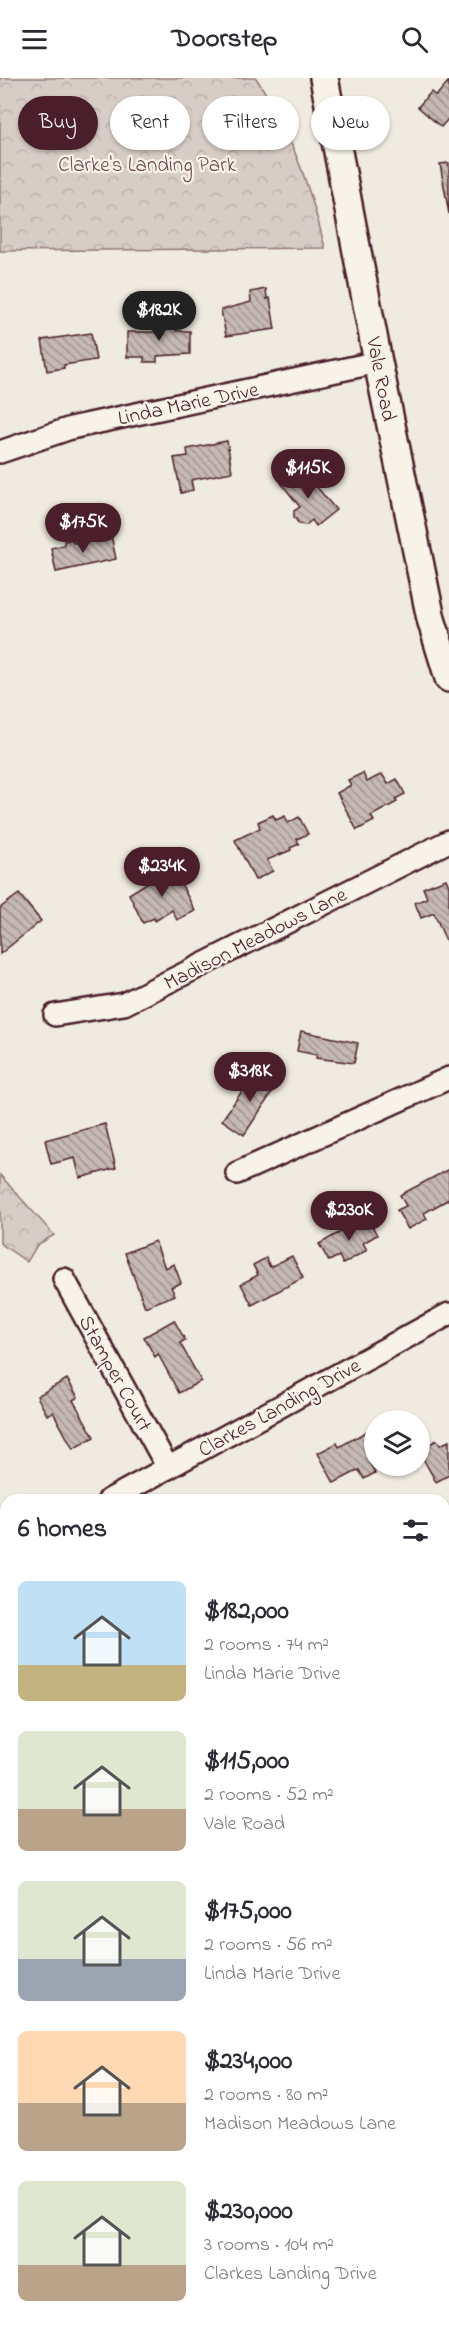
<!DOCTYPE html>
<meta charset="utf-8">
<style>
body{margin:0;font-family:"Indie Flower",sans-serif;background:#f2f2f3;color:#2b2b33;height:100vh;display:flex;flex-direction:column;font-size:22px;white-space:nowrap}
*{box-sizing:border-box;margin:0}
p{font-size:20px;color:#7c7c81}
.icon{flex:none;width:33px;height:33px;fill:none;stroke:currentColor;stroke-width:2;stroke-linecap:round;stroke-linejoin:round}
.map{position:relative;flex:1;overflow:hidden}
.drawer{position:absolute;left:0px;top:1416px;width:450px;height:834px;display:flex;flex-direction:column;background:#fff;border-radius:18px 18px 0 0;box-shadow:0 2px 4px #0004}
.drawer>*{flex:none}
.hud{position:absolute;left:18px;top:18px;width:414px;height:54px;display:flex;gap:12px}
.controls{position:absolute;left:364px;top:1332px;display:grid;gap:12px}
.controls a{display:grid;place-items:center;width:66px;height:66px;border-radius:50%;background:#fff;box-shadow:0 2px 4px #0004;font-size:30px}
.price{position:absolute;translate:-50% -51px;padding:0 14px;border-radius:21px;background:#4a1f2b;color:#fff;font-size:20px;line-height:39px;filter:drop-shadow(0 2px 3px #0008)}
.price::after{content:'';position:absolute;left:50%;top:36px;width:18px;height:14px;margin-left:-9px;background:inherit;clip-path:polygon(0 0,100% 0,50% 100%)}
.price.on{background:#222;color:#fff}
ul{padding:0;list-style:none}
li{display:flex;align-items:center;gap:18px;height:150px;padding:0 18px}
li span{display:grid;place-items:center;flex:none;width:168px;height:120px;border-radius:9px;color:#555}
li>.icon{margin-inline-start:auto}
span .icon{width:72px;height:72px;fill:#fffc;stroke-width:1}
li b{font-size:26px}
h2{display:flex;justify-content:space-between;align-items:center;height:72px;padding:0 18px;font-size:26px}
.chip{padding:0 21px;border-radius:27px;background:#fff;box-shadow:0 2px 4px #0004;font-size:21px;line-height:54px}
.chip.on{background:#4a1f2b;color:#fff}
header{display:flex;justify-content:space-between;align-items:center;height:78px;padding:0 18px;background:#fff;font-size:27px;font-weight:700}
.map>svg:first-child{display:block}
.forest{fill:url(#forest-crowns);stroke:#917678;stroke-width:1.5}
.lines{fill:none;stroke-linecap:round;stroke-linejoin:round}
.stream{stroke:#8b6f72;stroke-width:5}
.building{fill:url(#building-back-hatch);stroke:#4a1f2b;stroke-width:1.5}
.minor-casing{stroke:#4a1f2b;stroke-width:26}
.major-casing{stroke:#4a1f2b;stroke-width:32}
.minor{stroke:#f7f3e8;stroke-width:21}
.major{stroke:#f7f3e8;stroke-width:27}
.labels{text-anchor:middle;stroke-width:4.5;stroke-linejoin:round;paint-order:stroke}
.park-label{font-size:21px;fill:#6e4a52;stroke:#f7f3e8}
.street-label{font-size:21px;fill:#4a1f2b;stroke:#f7f3e8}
</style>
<header><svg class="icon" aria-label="menu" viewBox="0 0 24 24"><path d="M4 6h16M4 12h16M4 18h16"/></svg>Doorstep<svg class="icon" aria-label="search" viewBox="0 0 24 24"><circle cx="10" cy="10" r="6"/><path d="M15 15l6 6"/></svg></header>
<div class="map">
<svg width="449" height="2250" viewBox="0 0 449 2250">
<defs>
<pattern id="forest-crowns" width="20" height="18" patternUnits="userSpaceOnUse" patternTransform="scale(1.5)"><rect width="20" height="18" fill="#d8cdc6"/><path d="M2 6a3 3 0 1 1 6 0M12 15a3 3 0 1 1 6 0" fill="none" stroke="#bbb0aa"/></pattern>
<pattern id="building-back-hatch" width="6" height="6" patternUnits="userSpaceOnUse" patternTransform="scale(1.5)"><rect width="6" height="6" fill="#c6b8b3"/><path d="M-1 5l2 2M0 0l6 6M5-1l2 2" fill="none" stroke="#a39592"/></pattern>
</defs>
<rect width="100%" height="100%" fill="#f0ebe0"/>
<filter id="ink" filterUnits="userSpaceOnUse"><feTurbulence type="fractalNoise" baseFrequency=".0167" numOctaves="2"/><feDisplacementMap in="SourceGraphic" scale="12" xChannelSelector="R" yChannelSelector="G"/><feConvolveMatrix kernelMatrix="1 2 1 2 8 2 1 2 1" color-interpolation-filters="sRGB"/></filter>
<g filter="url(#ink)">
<g class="forest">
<path d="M0 0H256C290 51 311 111 325 170L0 173Z"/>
<polygon points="0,1097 54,1157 37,1167 27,1184 0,1165"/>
</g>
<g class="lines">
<g class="stream">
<polyline points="444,2218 449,2216"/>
<polyline points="353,2250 374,2244"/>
</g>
</g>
<g class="building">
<polygon points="449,3 449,40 441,49 418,29 431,14 436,18"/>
<polygon points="449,85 449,136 440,86"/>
<polygon points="266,211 267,221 270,220 275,251 226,258 221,232 251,224 250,214"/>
<polygon points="155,242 176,242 176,253 190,253 190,276 157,278 157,284 144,284 144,279 127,279 127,254 155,254"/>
<polygon points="91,255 96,282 64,287 64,290 47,293 42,262"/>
<polygon points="227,363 232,394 191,402 193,412 181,415 174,380 188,378 187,371"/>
<polygon points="298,392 313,410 316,408 336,432 316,448 312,442 306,447 299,446 294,439 294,433 300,429 281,405"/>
<polygon points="111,457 116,481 56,494 51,470 64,467 64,463 72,461 73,465 84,463 85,465"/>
<polygon points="363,695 367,704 382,696 388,706 397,701 405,716 395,721 397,724 371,738 374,743 357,752 337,715 351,707 348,702"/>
<polygon points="273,737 276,742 285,738 288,745 299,739 308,756 297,761 299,766 290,770 291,772 267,782 273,793 255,802 235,762 260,750 258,744"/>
<polygon points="169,791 174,792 195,833 177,842 172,832 155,843 154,840 143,845 129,816"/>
<polygon points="446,801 449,808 449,861 446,863 434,835 421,840 415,825 427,820 423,810"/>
<polygon points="19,816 41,843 0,876 0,830"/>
<polygon points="301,953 358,965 354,985 316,980 317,977 297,973"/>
<polygon points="256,993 277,1007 244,1057 222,1042"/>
<polygon points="105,1046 116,1090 80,1100 75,1080 51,1086 45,1062"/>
<polygon points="449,1091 449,1121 424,1135 427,1141 408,1151 397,1132 406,1128 400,1117"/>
<polygon points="367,1139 377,1157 363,1165 367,1172 343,1186 339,1178 329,1183 319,1166"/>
<polygon points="155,1163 165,1190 174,1186 181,1205 171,1209 175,1217 145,1229 125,1175"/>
<polygon points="292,1178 303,1200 252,1227 241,1206 258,1197 253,1187 266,1180 270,1189"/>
<polygon points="174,1242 185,1262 180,1265 201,1303 179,1315 158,1276 155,1279 144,1259"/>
<polygon points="67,1301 78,1319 73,1322 94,1359 73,1371 53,1334 47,1337 37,1318"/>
<polygon points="371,1351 375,1359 375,1383 370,1385 375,1395 364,1401 359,1392 334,1405 318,1375 337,1365 339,1369"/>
<polygon points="437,1362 440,1367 449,1363 449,1397 436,1404 420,1375 420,1371"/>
<polygon points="449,1563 449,1607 444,1610 444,1566"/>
<polygon points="444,1827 449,1834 449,1864 444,1867"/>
<polygon points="0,2130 3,2136 6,2135 6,2155 0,2157"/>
</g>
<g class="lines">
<g class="minor-casing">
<g id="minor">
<polyline points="0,374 71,350 378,284"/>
<polyline points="55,937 124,926 449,763"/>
<polyline points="237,1095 449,1000"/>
<polyline points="64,1201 168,1390"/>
<polyline points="109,1422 449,1236"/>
<polyline points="0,1482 6,1479"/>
<polyline points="444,1696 449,1695"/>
<polyline points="0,1834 6,1841"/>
<polyline points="0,1954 6,1947"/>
</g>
</g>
<g class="major-casing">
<polyline id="major" points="324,0 378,284 431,541 449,600"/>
</g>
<use href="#minor" class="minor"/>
<use href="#major" class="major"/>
</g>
</g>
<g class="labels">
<g class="park-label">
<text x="147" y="93">Clarke's Landing Park</text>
</g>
<g class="street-label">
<text transform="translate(382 301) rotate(79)" y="7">Vale Road</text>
<text transform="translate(188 325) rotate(-12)" y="7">Linda Marie Drive</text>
<text transform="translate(255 860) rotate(-27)" y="7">Madison Meadows Lane</text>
<text transform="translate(116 1295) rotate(61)" y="7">Stamper Court</text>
<text transform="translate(279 1329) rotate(-29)" y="7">Clarkes Landing Drive</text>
</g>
</g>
</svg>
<div class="controls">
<a><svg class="icon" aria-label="layers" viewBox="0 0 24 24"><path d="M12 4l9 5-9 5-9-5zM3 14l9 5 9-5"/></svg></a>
</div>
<b class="price on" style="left:159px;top:264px">$182K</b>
<b class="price" style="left:308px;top:422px">$115K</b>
<b class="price" style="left:83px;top:476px">$175K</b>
<b class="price" style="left:162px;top:820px">$234K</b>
<b class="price" style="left:250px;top:1025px">$318K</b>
<b class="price" style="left:349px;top:1164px">$230K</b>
<div class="hud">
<a class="chip on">Buy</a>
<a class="chip">Rent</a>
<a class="chip">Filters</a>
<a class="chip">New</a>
</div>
<section class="drawer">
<h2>6 homes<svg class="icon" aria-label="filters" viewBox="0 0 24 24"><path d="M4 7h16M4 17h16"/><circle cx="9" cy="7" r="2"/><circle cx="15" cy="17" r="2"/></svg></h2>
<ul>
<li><span style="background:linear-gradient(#bfe0f5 70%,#c2b280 0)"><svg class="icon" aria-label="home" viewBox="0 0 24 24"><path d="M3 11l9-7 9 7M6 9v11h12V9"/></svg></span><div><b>$182,000</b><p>2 rooms · 74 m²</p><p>Linda Marie Drive</p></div></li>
<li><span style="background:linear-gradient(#dfe7d0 65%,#b9a48a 0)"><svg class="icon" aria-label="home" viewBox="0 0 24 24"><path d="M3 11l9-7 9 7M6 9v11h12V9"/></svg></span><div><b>$115,000</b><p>2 rooms · 52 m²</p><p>Vale Road</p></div></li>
<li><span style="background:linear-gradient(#dfe7d0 65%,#9aa5b1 0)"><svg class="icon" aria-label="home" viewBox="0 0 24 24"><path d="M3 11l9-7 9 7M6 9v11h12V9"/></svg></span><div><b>$175,000</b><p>2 rooms · 56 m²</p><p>Linda Marie Drive</p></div></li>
<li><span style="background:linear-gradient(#ffd9b3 60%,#b9a48a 0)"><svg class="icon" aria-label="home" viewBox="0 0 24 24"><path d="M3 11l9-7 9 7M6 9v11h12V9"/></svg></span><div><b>$234,000</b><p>2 rooms · 80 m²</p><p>Madison Meadows Lane</p></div></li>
<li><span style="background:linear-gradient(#dfe7d0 70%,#b9a48a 0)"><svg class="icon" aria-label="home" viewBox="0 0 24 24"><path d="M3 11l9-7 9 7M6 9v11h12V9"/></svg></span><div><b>$230,000</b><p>3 rooms · 104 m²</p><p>Clarkes Landing Drive</p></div></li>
</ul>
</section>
</div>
